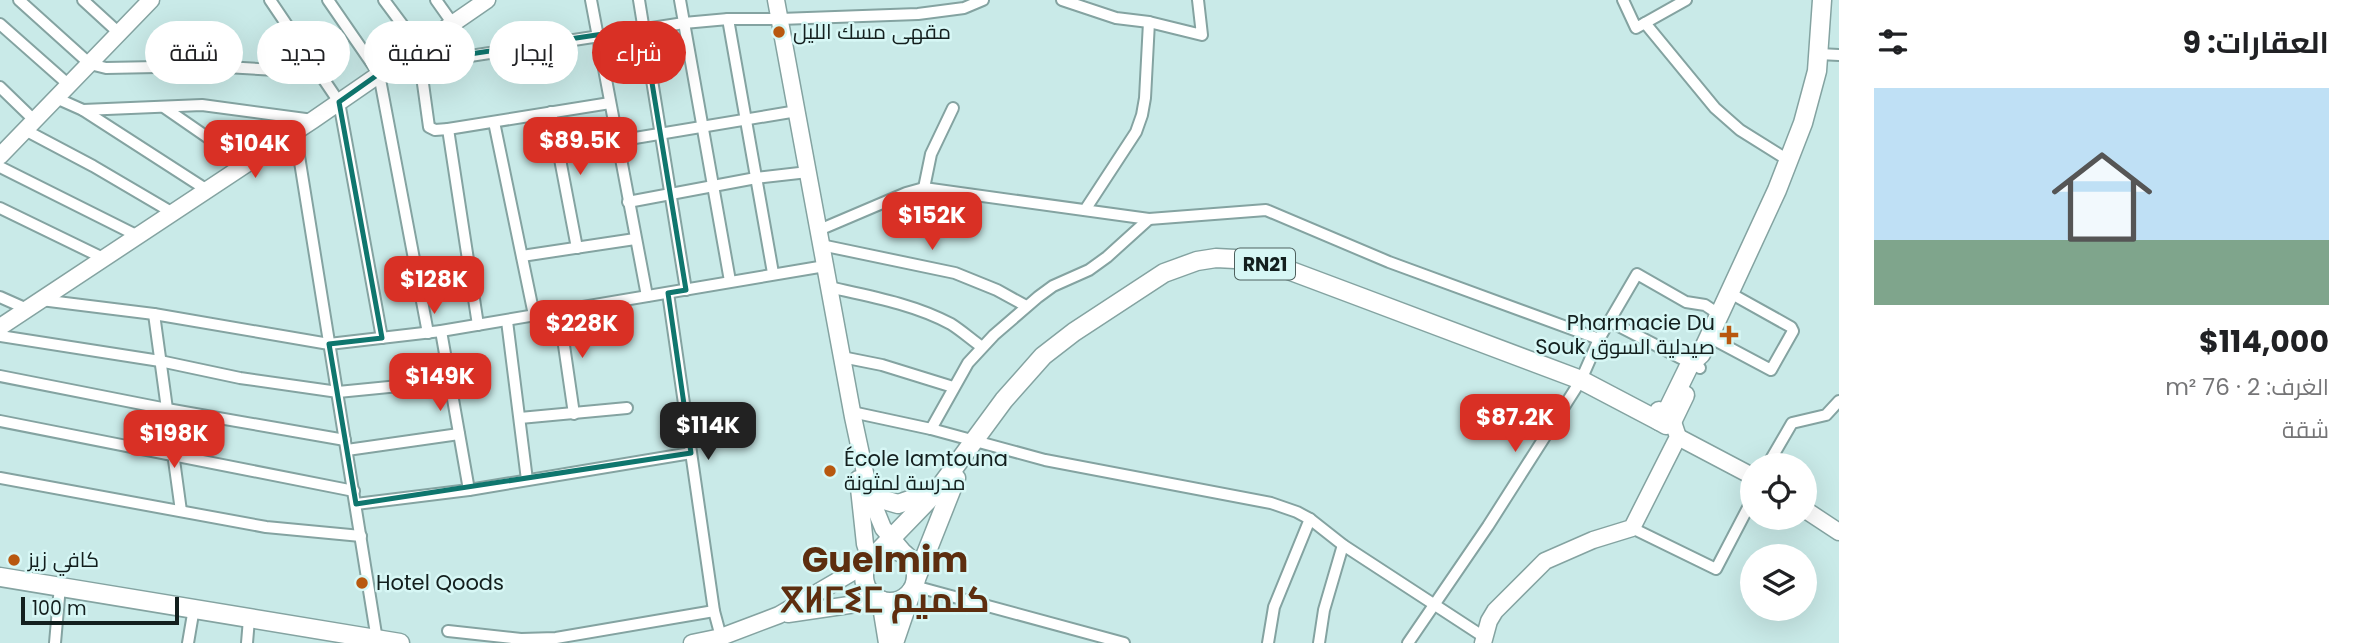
<!DOCTYPE html>
<html lang="ar">
<meta charset="utf-8">
<style>
body{margin:0;font-family:Poppins,Cairo,"Noto Sans Tifinagh",sans-serif;background:#f6f6f6;color:#202124;direction:rtl;height:100vh;display:flex;flex-direction:column;font-size:26px;white-space:nowrap}
*{box-sizing:border-box;margin:0}
p{font-size:23px;color:#757577}
.icon{flex:none;width:38px;height:38px;fill:none;stroke:currentColor;stroke-width:2;stroke-linecap:round;stroke-linejoin:round}
.map{position:relative;flex:1;overflow:hidden;direction:ltr}
.details{display:flex;flex-direction:column;background:#fff;width:525px}
.details>*{flex:none}
.banner{position:absolute;left:21px;top:21px;width:665px;height:63px;direction:rtl;display:flex;gap:14px}
.tools{position:absolute;left:1740px;top:453px;display:grid;gap:14px}
.tools a{display:grid;place-items:center;width:77px;height:77px;border-radius:50%;background:#fff;box-shadow:0 7px 28px #0002;font-size:35px}
.scale{position:absolute;left:21px;bottom:18px;width:158px;box-sizing:border-box;padding-left:7px;border:4px solid #131f1e;border-top:0;font-size:19px;line-height:24px;white-space:nowrap;color:#131f1e;-webkit-text-stroke:5px #d7f7f5;paint-order:stroke}
.price{position:absolute;translate:-50% -60px;padding:0 16px;border-radius:14px;background:#d93025;color:#fff;font-size:23px;line-height:46px;filter:drop-shadow(0 2px 4px #0008)}
.price::after{content:'';position:absolute;left:50%;top:42px;width:21px;height:16px;margin-left:-10px;background:inherit;clip-path:polygon(0 0,100% 0,50% 100%)}
.price.current{background:#222;color:#fff}
ul{padding:0;list-style:none}
li{display:grid;align-content:center;gap:14px;height:371px;padding:0 35px}
li span{display:grid;place-items:center;height:217px;border-radius:0px;color:#555}
li>.icon{margin-inline-start:auto}
span .icon{width:126px;height:126px;fill:#fffc;stroke-width:1}
li b{font-size:30px}
h2{display:flex;justify-content:space-between;align-items:center;height:84px;padding:0 35px;font-size:30px}
.pill{padding:0 24px;border-radius:32px;background:#fff;box-shadow:0 7px 28px #0002;font-size:24px;line-height:63px}
.pill.current{background:#d93025;color:#fff}
main{display:flex;flex:1;min-height:0}
.map>svg:first-child{display:block}
.lines{fill:none;stroke-linecap:round;stroke-linejoin:round}
.street-casing{stroke:#84a3a1;stroke-width:14}
.secondary-casing{stroke:#84a3a1;stroke-width:19}
.primary-casing{stroke:#84a3a1;stroke-width:21}
.street{stroke:#fff;stroke-width:10}
.secondary{stroke:#fff;stroke-width:16}
.primary{stroke:#fff;stroke-width:18}
.marked{fill:none;stroke:#0f766e;stroke-width:5;stroke-linejoin:round}
.poi-dot{fill:#b8580f;stroke:#d7f7f5;stroke-width:2.5}
.labels{text-anchor:middle;stroke-width:5;stroke-linejoin:round;paint-order:stroke}
.shield{fill:#d7f7f5;stroke:#4e605e;stroke-width:2}
.shield-label{font-size:19px;font-weight:bold;fill:#131f1e}
.poi-label{font-size:21px;fill:#131f1e;stroke:#d7f7f5;text-anchor:start}
.town-label{font-size:35px;font-weight:bold;fill:#5d2e0f;stroke:#d7f7f5}
</style>
<main>
<section class="details">
<h2>العقارات: 9<svg class="icon" aria-label="filters" viewBox="0 0 24 24"><path d="M4 7h16M4 17h16"/><circle cx="9" cy="7" r="2"/><circle cx="15" cy="17" r="2"/></svg></h2>
<ul>
<li><span style="background:linear-gradient(#bfe0f5 70%,#7fa58c 0)"><svg class="icon" aria-label="home" viewBox="0 0 24 24"><path d="M3 11l9-7 9 7M6 9v11h12V9"/></svg></span><div><b>$114,000</b><p>الغرف: 2 · 76 m²</p><p>شقة</p></div></li>
</ul>
</section>
<div class="map">
<svg width="1839" height="643" viewBox="0 0 1839 643">
<rect width="100%" height="100%" fill="#c9eae8"/>
<g class="lines">
<g class="street-casing">
<g id="street">
<polyline points="19,0 90,64 106,68 208,66 292,71 316,68"/>
<polyline points="83,0 119,33"/>
<polyline points="270,0 339,102 382,338"/>
<polyline points="328,0 379,74 428,333"/>
<polyline points="384,0 419,47"/>
<polyline points="436,0 453,24 457,58"/>
<polyline points="591,0 647,296"/>
<polyline points="639,0 686,290"/>
<polyline points="680,0 730,281"/>
<polyline points="1062,0 1116,18 1149,22 1202,35 1198,0"/>
<polyline points="1623,0 1636,28 1686,0"/>
<polyline points="728,19 773,273"/>
<polyline points="1645,23 1715,108 1740,130 1788,160"/>
<polyline points="0,24 69,85"/>
<polyline points="1819,54 1839,55"/>
<polyline points="420,62 429,127 435,130 448,129"/>
<polyline points="397,65 457,58 684,23 728,19 780,19 918,14 964,8 983,0"/>
<polyline points="0,87 34,120"/>
<polyline points="56,98 83,110 207,190"/>
<polyline points="165,108 246,164"/>
<polyline points="83,110 202,105 313,120"/>
<polyline points="551,112 577,248"/>
<polyline points="494,122 534,315"/>
<polyline points="25,130 93,166 173,213"/>
<polyline points="295,131 377,640"/>
<polyline points="617,141 797,111"/>
<polyline points="0,167 138,236"/>
<polyline points="924,188 931,154 953,108"/>
<polyline points="628,202 756,178 808,172"/>
<polyline points="0,208 103,258"/>
<polyline points="1085,210 1136,132 1142,115 1145,98 1149,22"/>
<polyline points="819,230 906,193 924,188 1149,219 1266,210 1389,262 1599,339"/>
<polyline points="821,245 955,273 997,290 1026,306"/>
<polyline points="522,256 635,239"/>
<path d="M829 287C869 296 914 304 951 324 962 331 972 340 982 347"/>
<polyline points="668,293 714,611 721,637"/>
<polyline points="0,297 27,309"/>
<polyline points="41,300 154,314 329,344 441,331 825,266"/>
<polyline points="559,311 574,414"/>
<polyline points="154,314 181,511"/>
<polyline points="507,321 527,480"/>
<polyline points="1609,321 1700,368"/>
<polyline points="478,325 448,129 610,103"/>
<polyline points="441,331 469,490"/>
<polyline points="0,336 160,361 240,378 338,392 450,381"/>
<polyline points="1709,337 1771,370 1793,331 1791,327 1730,293"/>
<polyline points="842,357 882,365 953,387"/>
<polyline points="0,376 167,409 345,440"/>
<polyline points="852,412 931,429 1045,460 1271,503 1297,512 1310,519 1343,545 1484,637"/>
<polyline points="520,418 627,408"/>
<polyline points="0,421 354,491"/>
<polyline points="931,429 968,363 994,335 1038,297 1053,286 1089,270 1107,257 1149,219"/>
<polyline points="347,450 459,434"/>
<polyline points="1767,466 1792,423 1826,415 1839,401"/>
<polyline points="0,478 266,527 361,536"/>
<polyline points="356,504 469,490 691,453"/>
<polyline points="1632,528 1716,569 1752,500"/>
<polyline points="914,586 1124,643"/>
<polyline points="448,631 521,639 556,638 714,611"/>
<polyline points="55,643 60,586"/>
<polyline points="188,643 194,608"/>
<polyline points="247,643 249,619"/>
<polyline points="1268,643 1274,607 1310,519"/>
<polyline points="1319,643 1324,610 1343,545"/>
<polyline points="1408,643 1488,526 1581,380 1599,339 1637,274 1686,302 1705,305 1720,315"/>
</g>
</g>
<g class="secondary-casing">
<g id="secondary">
<polyline points="776,0 853,417 870,496 883,528 905,554"/>
<polyline points="0,156 151,0"/>
<polyline points="0,327 313,120 487,0"/>
<polyline points="1678,437 1752,476"/>
<polyline points="858,479 865,544 870,559"/>
<polyline points="1804,509 1839,532"/>
<polyline points="788,614 856,604 878,599"/>
<polyline points="692,643 721,637 779,615 868,563"/>
<polyline points="1483,643 1489,621 1495,611 1545,561 1593,540 1632,528 1678,437 1673,422"/>
</g>
</g>
<g class="primary-casing">
<g id="primary">
<polyline points="1669,407 1690,364 1701,354 1709,337 1777,190 1803,123 1817,71 1822,0"/>
<polyline points="1659,411 1659,421 1666,425 1671,424 1685,395"/>
<polyline points="870,496 898,504 930,493"/>
<circle cx="890" cy="576" r="26"/>
<polyline points="875,555 937,491 1004,400 1043,356 1074,332 1164,273 1197,261 1216,258 1235,259 1283,268 1363,298 1581,380 1659,421"/>
<polyline points="0,577 400,643"/>
<polyline points="916,579 956,478"/>
<polyline points="881,600 888,643"/>
<polyline points="894,643 912,590"/>
</g>
</g>
<use href="#street" class="street"/>
<use href="#secondary" class="secondary"/>
<use href="#primary" class="primary"/>
</g>
<path class="marked" d="M643 28 686 290 668 293 691 453 356 504 329 344 382 338 339 102 390 66Z"/>
<g class="poi-dot">
<circle cx="779" cy="32" r="7"/>
<path d="M1725.5 324.5h7v7h7v7h-7v7h-7v-7h-7v-7h7z"/>
<circle cx="830" cy="471" r="7"/>
<circle cx="14" cy="560" r="7"/>
<circle cx="362" cy="583" r="7"/>
</g>
<g class="labels">
<rect class="shield" x="1235" y="248.5" width="60" height="31" rx="5"/>
<g class="shield-label">
<text x="1265" y="271">RN21</text>
</g>
<g class="poi-label">
<text x="793" y="39">مقهى مسك الليل</text>
<text x="1715" y="330" text-anchor="end">Pharmacie Du<tspan x="1715" dy="24">Souk صيدلية السوق</tspan></text>
<text x="844" y="466">École lamtouna<tspan x="844" dy="24">مدرسة لمثونة</tspan></text>
<text x="28" y="567">كافي زيز</text>
<text x="376" y="590">Hotel Qoods</text>
</g>
<g class="town-label">
<text x="885" y="572">Guelmim<tspan x="885" dy="40">ⴳⵍⵎⵉⵎ كلميم</tspan></text>
</g>
</g>
</svg>
<div class="tools">
<a><svg class="icon" aria-label="locate" viewBox="0 0 24 24"><circle cx="12" cy="12" r="6"/><path d="M12 2v4M12 18v4M2 12h4M18 12h4"/></svg></a>
<a><svg class="icon" aria-label="layers" viewBox="0 0 24 24"><path d="M12 4l9 5-9 5-9-5zM3 14l9 5 9-5"/></svg></a>
</div>
<div class="scale">100 m</div>
<b class="price" style="left:580px;top:177px">$89.5K</b>
<b class="price" style="left:255px;top:180px">$104K</b>
<b class="price" style="left:932px;top:252px">$152K</b>
<b class="price" style="left:434px;top:316px">$128K</b>
<b class="price" style="left:582px;top:360px">$228K</b>
<b class="price" style="left:440px;top:413px">$149K</b>
<b class="price" style="left:1515px;top:454px">$87.2K</b>
<b class="price current" style="left:708px;top:462px">$114K</b>
<b class="price" style="left:174px;top:470px">$198K</b>
<div class="banner">
<a class="pill current">شراء</a>
<a class="pill">إيجار</a>
<a class="pill">تصفية</a>
<a class="pill">جديد</a>
<a class="pill">شقة</a>
</div>
</div>
</main>
